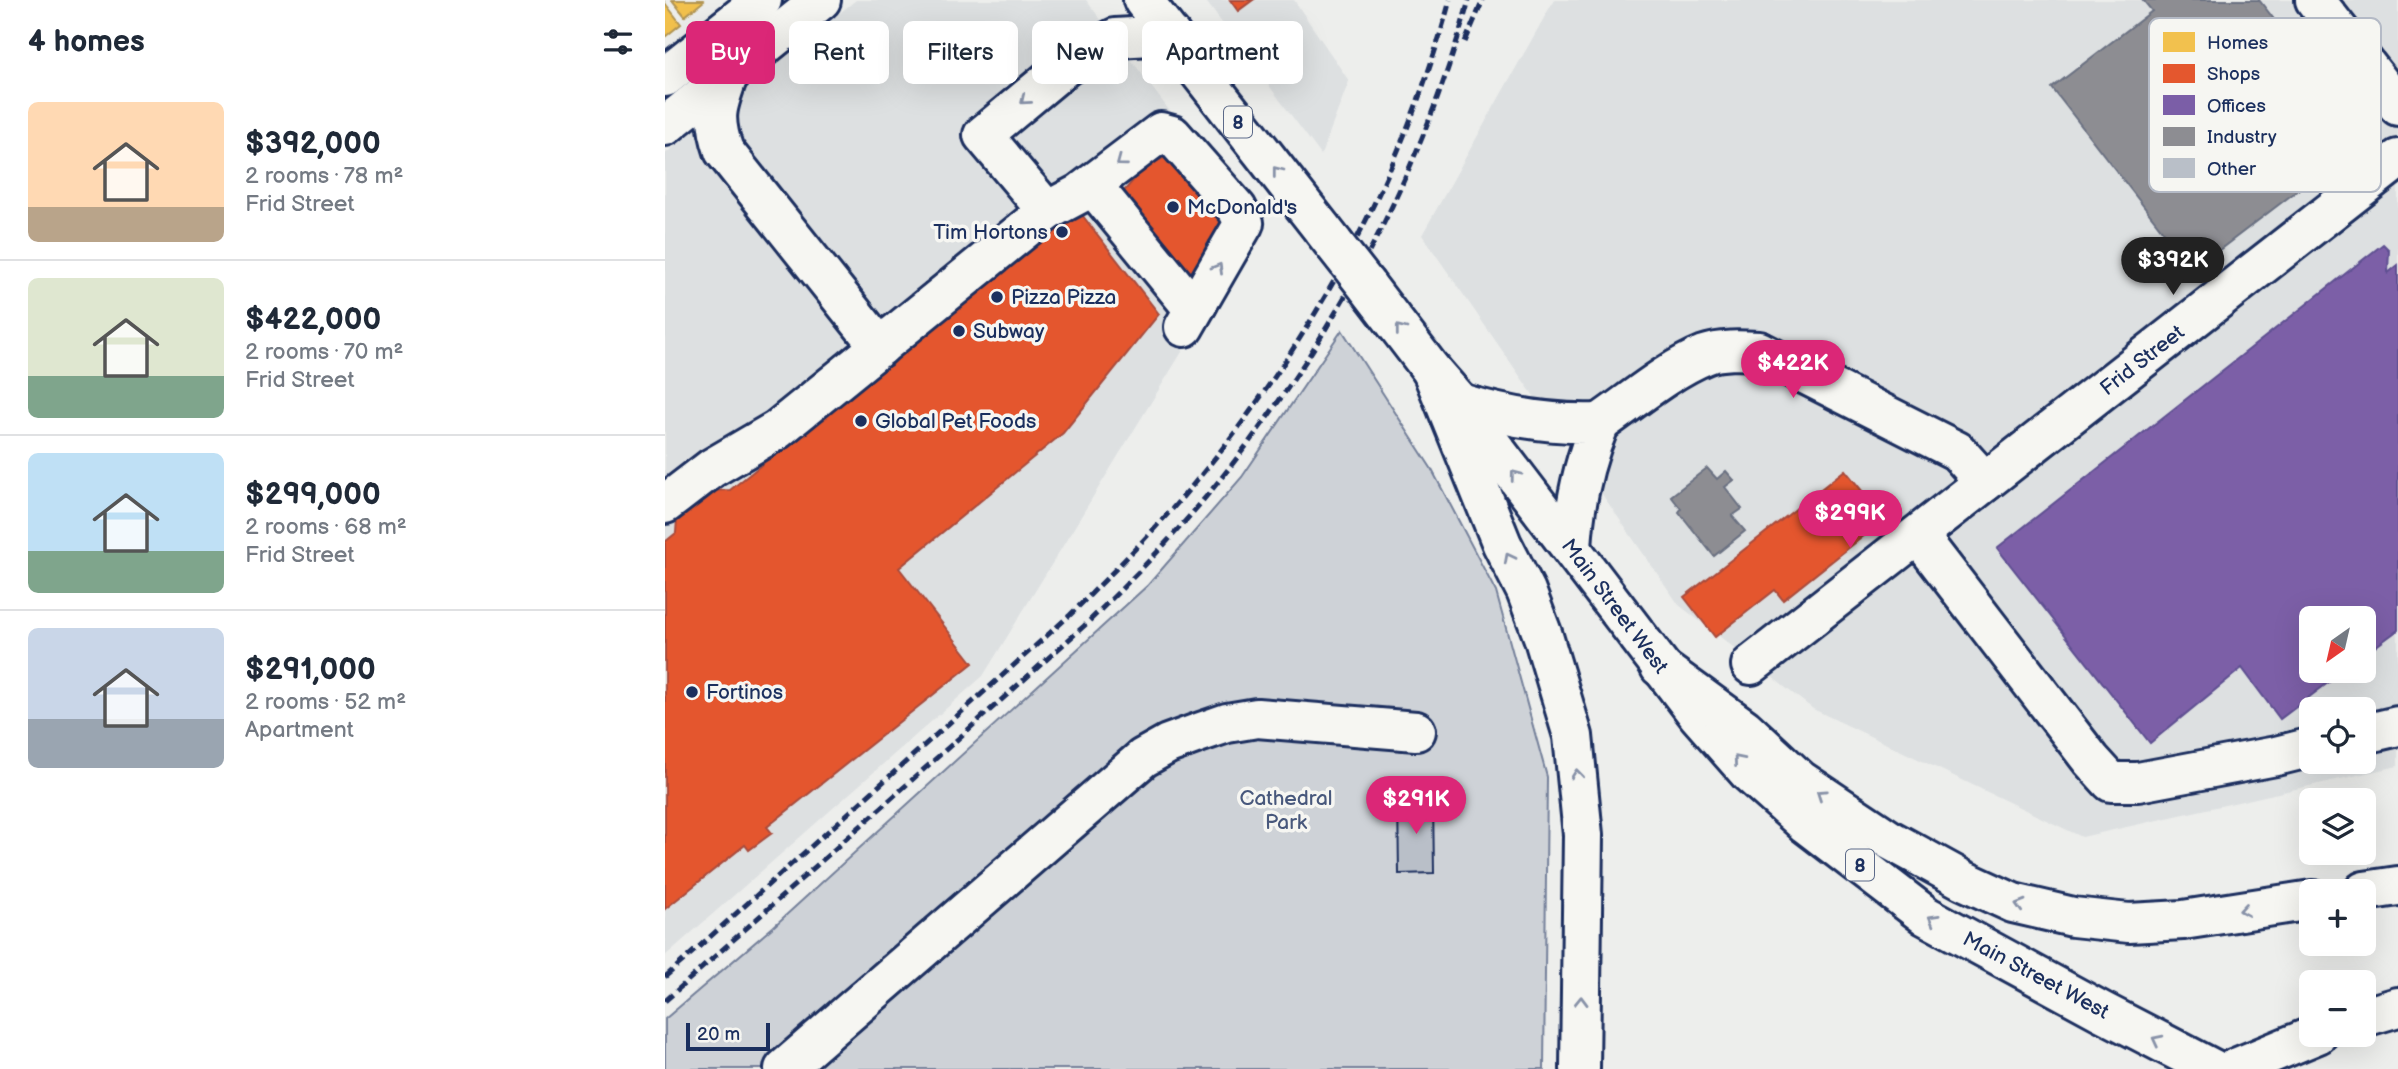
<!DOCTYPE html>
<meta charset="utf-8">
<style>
body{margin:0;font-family:"Balsamiq Sans",sans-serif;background:#f6f6f7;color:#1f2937;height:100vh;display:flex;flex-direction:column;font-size:26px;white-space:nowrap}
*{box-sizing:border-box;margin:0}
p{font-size:23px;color:#747a83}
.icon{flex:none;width:38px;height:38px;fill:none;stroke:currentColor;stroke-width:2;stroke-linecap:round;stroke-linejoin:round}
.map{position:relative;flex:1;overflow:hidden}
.details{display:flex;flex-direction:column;background:#fff;width:665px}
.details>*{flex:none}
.top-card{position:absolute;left:21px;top:21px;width:665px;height:63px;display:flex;gap:14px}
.needle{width:46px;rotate:214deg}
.controls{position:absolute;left:1634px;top:606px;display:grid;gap:14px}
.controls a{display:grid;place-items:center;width:77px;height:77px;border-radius:10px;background:#fff;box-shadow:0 7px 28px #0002;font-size:35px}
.scale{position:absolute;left:21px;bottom:18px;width:84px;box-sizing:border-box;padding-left:7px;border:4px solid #1b2f5e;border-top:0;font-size:19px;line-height:24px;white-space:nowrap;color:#1b2f5e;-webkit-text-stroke:5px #f6f6f2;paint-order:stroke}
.price{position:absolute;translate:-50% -60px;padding:0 16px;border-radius:24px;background:#db2777;color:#fff;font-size:23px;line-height:46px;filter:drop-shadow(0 2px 4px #0008)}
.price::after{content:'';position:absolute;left:50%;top:42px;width:21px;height:16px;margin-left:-10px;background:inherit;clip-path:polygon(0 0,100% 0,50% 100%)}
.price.active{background:#222;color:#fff}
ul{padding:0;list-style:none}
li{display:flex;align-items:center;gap:21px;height:175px;padding:0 28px}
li+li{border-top:2px solid #e0e1e3}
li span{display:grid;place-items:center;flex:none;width:196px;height:140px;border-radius:10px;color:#555}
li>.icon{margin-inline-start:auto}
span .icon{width:84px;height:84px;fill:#fffc;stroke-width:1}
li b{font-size:30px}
h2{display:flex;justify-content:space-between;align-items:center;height:84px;padding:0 28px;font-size:30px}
.tag{padding:0 24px;border-radius:10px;background:#fff;box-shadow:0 7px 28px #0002;font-size:24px;line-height:63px}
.tag.active{background:#db2777;color:#fff}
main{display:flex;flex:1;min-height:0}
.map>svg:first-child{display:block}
.built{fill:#dde0e1;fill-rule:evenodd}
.green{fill:#ced2d7;stroke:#74809a;stroke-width:2}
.homes{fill:#f2c14e;stroke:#b29553;stroke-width:2}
.shops{fill:#e4572e;stroke:#a84b3c;stroke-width:2}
.offices{fill:#7b5ea7;stroke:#5e5091;stroke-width:2}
.industry{fill:#8d8d92;stroke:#6b7182;stroke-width:2}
.building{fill:#b9bfc8;stroke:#1b2f5e;stroke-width:2}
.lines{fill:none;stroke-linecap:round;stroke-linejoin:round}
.minor-casing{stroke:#1b2f5e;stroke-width:44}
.major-casing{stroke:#1b2f5e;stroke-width:44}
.highway-casing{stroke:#1b2f5e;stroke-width:44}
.minor{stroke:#f6f6f2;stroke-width:38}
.major{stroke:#f6f6f2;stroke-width:38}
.highway{stroke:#f6f6f2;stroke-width:38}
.rail{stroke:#1b2f5e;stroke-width:5;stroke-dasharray:10 5;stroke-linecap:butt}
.major-bridge-casing{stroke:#1b2f5e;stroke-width:44;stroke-linecap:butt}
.major-bridge{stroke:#f6f6f2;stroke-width:38}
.oneway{stroke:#8892a8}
.poi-dot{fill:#1b2f5e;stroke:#f6f6f2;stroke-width:2.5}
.labels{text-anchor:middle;stroke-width:7;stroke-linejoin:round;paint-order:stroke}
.shield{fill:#f6f6f2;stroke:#5d6b8a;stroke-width:2}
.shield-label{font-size:19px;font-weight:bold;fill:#1b2f5e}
.poi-label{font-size:21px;fill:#1b2f5e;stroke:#f6f6f2;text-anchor:start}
.street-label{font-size:21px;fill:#1b2f5e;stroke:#f6f6f2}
.park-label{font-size:21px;fill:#48587c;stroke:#f6f6f2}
.key{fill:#f6f6f2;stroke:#b4bac6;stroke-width:2}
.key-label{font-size:19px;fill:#1b2f5e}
</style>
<main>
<section class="details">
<h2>4 homes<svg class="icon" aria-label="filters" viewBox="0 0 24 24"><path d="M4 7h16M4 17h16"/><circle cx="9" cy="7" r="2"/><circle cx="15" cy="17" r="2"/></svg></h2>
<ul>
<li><span style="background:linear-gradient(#ffd9b3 75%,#b9a48a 0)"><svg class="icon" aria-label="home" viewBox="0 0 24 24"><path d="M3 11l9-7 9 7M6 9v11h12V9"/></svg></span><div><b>$392,000</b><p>2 rooms · 78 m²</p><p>Frid Street</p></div></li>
<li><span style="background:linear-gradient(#dfe7d0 70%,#7fa58c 0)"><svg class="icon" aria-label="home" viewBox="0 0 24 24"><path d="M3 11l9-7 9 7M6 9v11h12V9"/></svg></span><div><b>$422,000</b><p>2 rooms · 70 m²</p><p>Frid Street</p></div></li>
<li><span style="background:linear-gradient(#bfe0f5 70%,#7fa58c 0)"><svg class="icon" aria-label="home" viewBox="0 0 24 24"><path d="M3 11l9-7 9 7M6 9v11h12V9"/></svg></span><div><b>$299,000</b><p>2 rooms · 68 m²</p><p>Frid Street</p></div></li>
<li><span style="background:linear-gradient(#c9d6e8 65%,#9aa5b1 0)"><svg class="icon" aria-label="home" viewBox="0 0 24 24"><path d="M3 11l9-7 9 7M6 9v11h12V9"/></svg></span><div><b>$291,000</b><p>2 rooms · 52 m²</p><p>Apartment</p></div></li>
</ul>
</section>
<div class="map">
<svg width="1733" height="1069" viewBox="0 0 1733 1069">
<rect width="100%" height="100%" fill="#edeeec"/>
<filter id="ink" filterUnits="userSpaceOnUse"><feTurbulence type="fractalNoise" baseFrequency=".0143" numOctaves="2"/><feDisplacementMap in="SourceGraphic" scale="14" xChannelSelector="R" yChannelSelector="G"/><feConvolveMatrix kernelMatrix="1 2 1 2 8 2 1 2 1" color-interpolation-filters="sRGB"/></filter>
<g filter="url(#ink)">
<g class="built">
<polygon points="191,0 421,0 593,228 318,676 0,956 0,154"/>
<polygon points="540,0 629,0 684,81 656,155"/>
<path d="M889 0H1733V766L1417 837 1148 709 1014 605 757 235ZM1647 618H1699V670H1647ZM1647 709H1699V761H1647Z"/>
</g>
<polygon class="green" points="677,330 766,468 831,592 882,777 879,1069 0,1069 0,1019 108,927 483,585 577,477"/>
<g class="homes">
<polygon points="7,0 38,0 39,1 20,16"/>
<polygon points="0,3 16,24 0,37"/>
</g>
<g class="shops">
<polygon points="565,0 588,0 573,11"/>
<polygon points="506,154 562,227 544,241 554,253 524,278 453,198 479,168"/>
<polygon points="414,211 494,314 398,433 234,568 308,663 102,827 107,833 84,850 80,845 0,909 0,542 11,533 12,518 44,491 65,490"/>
<polygon points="1180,470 1220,519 1118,600 1110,590 1050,637 1019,597"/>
</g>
<polygon class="offices" points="1718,244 1724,250 1723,273 1733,265 1733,630 1699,655 1699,618 1647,618 1647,670 1680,670 1615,719 1577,668 1485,743 1332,548"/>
<g class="industry">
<polygon points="1478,0 1594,0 1701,138 1528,270 1387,88 1487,11"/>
<polygon points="1042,468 1052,479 1061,471 1069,480 1060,487 1077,509 1067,516 1080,531 1049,556 1014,512 1016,509 1006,496"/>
</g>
<polygon class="building" points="733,799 768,799 769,873 734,874"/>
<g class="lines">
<g class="minor-casing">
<g id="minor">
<polyline points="1650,0 1733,106"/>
<path d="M64 73C52 107 47 116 59 151L215 347"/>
<polyline points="427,185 522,301 533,303"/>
<polyline points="382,211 318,135 401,66 450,38 506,35"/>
<path d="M935 423C967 401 1005 369 1040 355 1056 349 1076 350 1094 351L1292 451 1320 482"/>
<polyline points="0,504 47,468 112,430 382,211 414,194 496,132 507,135 572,209 579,223 519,327"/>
<polyline points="1253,535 1426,760 1446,782 1473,782 1611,756 1647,747"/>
<polyline points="1086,665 1733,159"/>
<polyline points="1699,734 1733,726"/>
<polyline points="119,1069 478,758 503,744 533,733 562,723 592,718 751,731"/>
</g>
</g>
<g class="major-casing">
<g id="major">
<polyline points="478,0 669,244"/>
<polyline points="0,77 97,0"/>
<polyline points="0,126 156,0"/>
<polyline points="702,286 767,371 795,403 1033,715 1084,773 1141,824 1261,916 1436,1011 1548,1069"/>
<path d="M795 403C841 417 887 425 935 423 918 464 909 504 907 549"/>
</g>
</g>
<g class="highway-casing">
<g id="highway">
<polyline points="767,371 837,544 861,591 878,636 908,736 918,835 915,1069"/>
<polyline points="995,667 1079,728 1135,780 1225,840 1298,880 1348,903 1408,917 1464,923 1518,920 1647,900"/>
<polyline points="1699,891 1733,886"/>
<polyline points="1699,1017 1733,1007"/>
<polyline points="1568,1069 1653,1034"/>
</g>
</g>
<use href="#minor" class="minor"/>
<use href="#major" class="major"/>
<use href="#highway" class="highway"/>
<g class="rail">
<polyline points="800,42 818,0"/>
<path d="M0 977 405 615C442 578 480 540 515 500 638 358 736 182 785 0"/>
<path d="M0 1001 419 626C457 589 494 552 529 511 655 363 752 188 804 0"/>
</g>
<g class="major-bridge-casing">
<polyline id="major-bridge" points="669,244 702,286"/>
</g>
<use href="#major-bridge" class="major-bridge"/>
</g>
<defs><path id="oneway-chevron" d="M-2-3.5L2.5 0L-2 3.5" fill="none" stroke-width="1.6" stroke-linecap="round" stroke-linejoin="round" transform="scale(1.75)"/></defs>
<g class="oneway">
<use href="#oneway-chevron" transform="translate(360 100) rotate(140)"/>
<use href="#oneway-chevron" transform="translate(456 162) rotate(143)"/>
<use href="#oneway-chevron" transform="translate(612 171) rotate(-128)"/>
<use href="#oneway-chevron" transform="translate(553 268) rotate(-60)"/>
<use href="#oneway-chevron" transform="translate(735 329) rotate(-128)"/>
<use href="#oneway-chevron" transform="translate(850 475) rotate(-127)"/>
<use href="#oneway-chevron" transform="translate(844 558) rotate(-117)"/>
<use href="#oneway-chevron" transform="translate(1073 760) rotate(-131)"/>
<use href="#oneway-chevron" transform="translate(912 774) rotate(-96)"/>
<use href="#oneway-chevron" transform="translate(1156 794) rotate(-146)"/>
<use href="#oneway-chevron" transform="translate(1355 905) rotate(-164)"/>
<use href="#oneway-chevron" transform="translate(1579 910) rotate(171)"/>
<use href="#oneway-chevron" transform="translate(1268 919) rotate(-150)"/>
<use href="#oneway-chevron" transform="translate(916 1001) rotate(-89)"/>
<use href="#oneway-chevron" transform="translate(1492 1040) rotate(-153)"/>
</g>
</g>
<g class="poi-dot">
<circle cx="508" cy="207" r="7"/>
<circle cx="397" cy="232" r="7"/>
<circle cx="332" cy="297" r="7"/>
<circle cx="294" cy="331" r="7"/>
<circle cx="196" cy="421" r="7"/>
<circle cx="27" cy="692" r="7"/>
</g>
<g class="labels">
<g class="shield">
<rect x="559" y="106.5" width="28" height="31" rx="5"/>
<rect x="1181" y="849.5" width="28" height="31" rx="5"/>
</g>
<g class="shield-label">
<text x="573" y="129">8</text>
<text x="1195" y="872">8</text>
</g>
<g class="poi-label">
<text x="522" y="214">McDonald's</text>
<text x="383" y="239" text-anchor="end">Tim Hortons</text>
<text x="346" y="304">Pizza Pizza</text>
<text x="308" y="338">Subway</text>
<text x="210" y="428">Global Pet Foods</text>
<text x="41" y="699">Fortinos</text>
</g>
<g class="street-label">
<text transform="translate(1477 360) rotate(-38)" y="7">Frid Street</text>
<text transform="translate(950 606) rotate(53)" y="7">Main Street West</text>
<text transform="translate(1371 975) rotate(28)" y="7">Main Street West</text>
</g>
<g class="park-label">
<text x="621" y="805">Cathedral<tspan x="621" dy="24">Park</tspan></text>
</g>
</g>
<rect x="1484" y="18" width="232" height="174" rx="10" class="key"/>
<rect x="1498" y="32" width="32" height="20" fill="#f2c14e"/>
<rect x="1498" y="64" width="32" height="19" fill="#e4572e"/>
<rect x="1498" y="95" width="32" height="20" fill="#7b5ea7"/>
<rect x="1498" y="127" width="32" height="19" fill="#8d8d92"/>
<rect x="1498" y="158" width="32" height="20" fill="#b9bfc8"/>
<g class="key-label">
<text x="1542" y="49">Homes</text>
<text x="1542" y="80">Shops</text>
<text x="1542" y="112">Offices</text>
<text x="1542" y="143">Industry</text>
<text x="1542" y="175">Other</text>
</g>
</svg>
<div class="controls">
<a><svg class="needle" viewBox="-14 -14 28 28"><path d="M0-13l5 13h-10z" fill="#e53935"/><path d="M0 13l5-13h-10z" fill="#747a83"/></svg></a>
<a><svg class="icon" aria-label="locate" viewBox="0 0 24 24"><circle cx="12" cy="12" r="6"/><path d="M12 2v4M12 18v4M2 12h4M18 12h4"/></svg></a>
<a><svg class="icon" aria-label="layers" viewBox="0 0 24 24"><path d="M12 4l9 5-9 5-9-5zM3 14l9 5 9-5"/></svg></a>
<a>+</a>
<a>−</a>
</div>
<div class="scale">20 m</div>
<b class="price active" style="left:1508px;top:297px">$392K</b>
<b class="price" style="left:1128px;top:400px">$422K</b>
<b class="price" style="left:1185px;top:550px">$299K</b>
<b class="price" style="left:751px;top:836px">$291K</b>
<div class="top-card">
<a class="tag active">Buy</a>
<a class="tag">Rent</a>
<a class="tag">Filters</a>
<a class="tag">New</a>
<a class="tag">Apartment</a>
</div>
</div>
</main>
